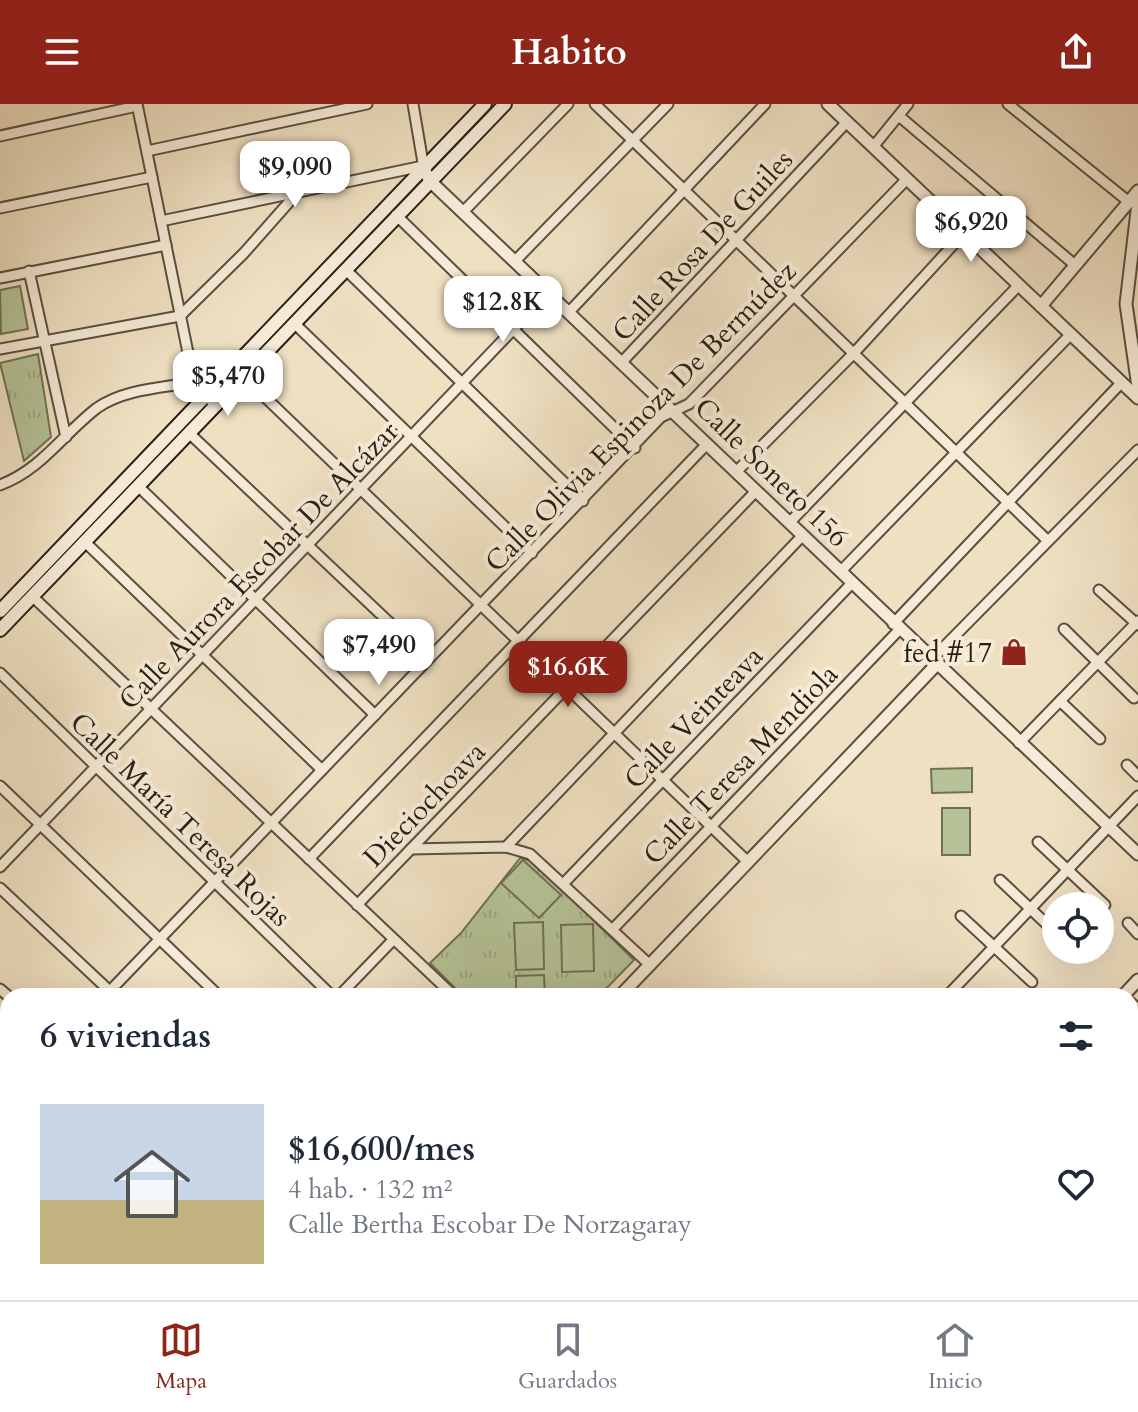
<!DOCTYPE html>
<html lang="es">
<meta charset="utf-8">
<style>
body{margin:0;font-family:Cardo,serif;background:#f2f2f3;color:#1f2937;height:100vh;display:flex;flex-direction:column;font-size:30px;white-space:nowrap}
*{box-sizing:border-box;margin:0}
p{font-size:26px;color:#747a83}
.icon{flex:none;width:44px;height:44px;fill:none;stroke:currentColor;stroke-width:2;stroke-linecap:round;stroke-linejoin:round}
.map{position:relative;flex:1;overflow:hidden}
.side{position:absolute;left:0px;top:884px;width:1138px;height:312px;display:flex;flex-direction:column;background:#fff;border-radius:24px 24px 0 0;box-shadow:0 8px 32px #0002}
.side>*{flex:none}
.buttons{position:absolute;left:1042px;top:788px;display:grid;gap:16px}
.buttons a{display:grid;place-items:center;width:72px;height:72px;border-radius:50%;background:#fff;box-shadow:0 8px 32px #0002;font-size:40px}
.price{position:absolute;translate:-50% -68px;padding:0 18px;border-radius:16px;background:#fff;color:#222;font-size:26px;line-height:52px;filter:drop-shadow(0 2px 4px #0008)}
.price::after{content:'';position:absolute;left:50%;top:48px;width:24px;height:18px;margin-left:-12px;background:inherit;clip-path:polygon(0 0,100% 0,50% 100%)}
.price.on{background:#8f2418;color:#fff}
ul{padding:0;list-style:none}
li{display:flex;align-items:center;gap:24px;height:200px;padding:0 40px}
li span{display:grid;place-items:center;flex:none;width:224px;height:160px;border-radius:0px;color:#555}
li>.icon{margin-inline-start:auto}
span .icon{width:96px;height:96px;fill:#fffc;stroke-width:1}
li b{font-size:34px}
h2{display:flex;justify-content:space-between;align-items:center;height:96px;padding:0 40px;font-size:34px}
header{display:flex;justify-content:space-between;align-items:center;height:104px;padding:0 40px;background:#8f2418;color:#fff;font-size:36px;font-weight:700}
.dock{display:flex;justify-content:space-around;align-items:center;height:112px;border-top:2px solid #e0e1e3;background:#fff;font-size:22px;color:#747a83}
.dock a{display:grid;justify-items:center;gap:4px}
.dock .on{color:#8f2418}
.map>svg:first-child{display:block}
.grass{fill:url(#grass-tufts);stroke:#6e7155;stroke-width:2}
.pitch{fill:#b5c397;stroke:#6e7155;stroke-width:2}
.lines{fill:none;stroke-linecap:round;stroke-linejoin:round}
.minor-casing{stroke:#5a4f3f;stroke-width:13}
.tertiary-casing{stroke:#5a4f3f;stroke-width:15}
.secondary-casing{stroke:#281f13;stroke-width:16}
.minor{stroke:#f5ebd7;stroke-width:9}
.tertiary{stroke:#f5ebd7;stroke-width:11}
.secondary{stroke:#f5ebd7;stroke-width:12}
.labels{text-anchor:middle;stroke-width:8;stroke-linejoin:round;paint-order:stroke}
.street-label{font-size:28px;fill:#281f13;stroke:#f5ebd7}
.poi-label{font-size:28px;fill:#281f13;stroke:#f5ebd7;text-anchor:end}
</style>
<header><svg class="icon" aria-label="menu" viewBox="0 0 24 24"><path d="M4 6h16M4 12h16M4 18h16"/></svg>Habito<svg class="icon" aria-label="share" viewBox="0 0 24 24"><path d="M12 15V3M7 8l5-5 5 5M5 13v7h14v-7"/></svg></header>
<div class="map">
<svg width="1138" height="1196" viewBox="0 0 1138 1196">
<defs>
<pattern id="grass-tufts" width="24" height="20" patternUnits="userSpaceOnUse" patternTransform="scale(2)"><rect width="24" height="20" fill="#b5c397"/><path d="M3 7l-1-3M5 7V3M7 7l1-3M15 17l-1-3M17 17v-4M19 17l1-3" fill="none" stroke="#9ca781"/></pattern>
</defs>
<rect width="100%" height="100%" fill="#efe0c2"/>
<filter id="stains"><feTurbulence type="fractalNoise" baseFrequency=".0025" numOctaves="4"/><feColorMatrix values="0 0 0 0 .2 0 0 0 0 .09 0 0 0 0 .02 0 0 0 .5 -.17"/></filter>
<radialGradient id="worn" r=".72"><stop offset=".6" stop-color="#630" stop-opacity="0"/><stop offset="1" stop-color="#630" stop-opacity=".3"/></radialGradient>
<g class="grass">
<polygon points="38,250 51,333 24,357 0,259"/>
<polygon points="520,754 533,757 634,856 599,892 463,892 430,859 461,829"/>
</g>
<g class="pitch">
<polygon points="20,182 28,225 1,230 0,186"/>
<polygon points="972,664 972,688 932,689 931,665"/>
<polygon points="970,704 970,751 942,751 942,704"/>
<polygon points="523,756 561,791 539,814 501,779"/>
<polygon points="543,818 544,865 516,866 514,819"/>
<polygon points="593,820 594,867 562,868 561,821"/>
<polygon points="544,871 545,892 516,892 516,872"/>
</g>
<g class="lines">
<g class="minor-casing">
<g id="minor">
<polyline points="137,0 194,278 210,296"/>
<polyline points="413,0 424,65"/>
<polyline points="595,0 1048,437"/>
<polyline points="1008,0 1129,98"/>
<polyline points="899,12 1075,161"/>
<polyline points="0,32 137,2"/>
<polyline points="873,43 908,0"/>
<polyline points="147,47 367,0"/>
<polyline points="0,104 152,73"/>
<polyline points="463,108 568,0"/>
<polyline points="396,111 635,344"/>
<polyline points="161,117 423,62"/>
<polyline points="515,157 668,0"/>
<polyline points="345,165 583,397"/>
<polyline points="29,167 66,333"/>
<polyline points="0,174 166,141"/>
<polyline points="569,208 765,0"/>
<polyline points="294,219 532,449"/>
<polyline points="0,245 180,212 244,149 298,88"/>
<polyline points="622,258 846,19"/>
<polyline points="243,272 747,757"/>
<polyline points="189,329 428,555"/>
<polyline points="736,368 854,249 964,129"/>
<path d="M0 381C41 366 63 330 97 304 124 285 162 284 194 278"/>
<polyline points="138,382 375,611"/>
<polyline points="790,418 1019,181"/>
<polyline points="85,438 322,666"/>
<polyline points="841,467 1071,230"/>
<polyline points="1099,486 1138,521"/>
<polyline points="32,492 454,892"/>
<polyline points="893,520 1122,278"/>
<polyline points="1064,525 1134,594"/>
<polyline points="931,556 1138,346"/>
<polyline points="0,569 332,892"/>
<polyline points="1060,597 1100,635"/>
<polyline points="1019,639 1138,517"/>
<polyline points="1127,661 1138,672"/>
<polyline points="0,682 219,892"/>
<polyline points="1038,738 1105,801"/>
<polyline points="506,743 803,431"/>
<polyline points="411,745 506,743 530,750 650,861"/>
<polyline points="309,755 707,340"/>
<polyline points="0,763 548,189"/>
<polyline points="1000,776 1056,829"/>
<polyline points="564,779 853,478"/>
<polyline points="0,784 115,892"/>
<polyline points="357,801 756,387"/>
<polyline points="961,812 1032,878"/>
<polyline points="1128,819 1138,830"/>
<polyline points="613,825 899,526"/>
<polyline points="0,885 8,892"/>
<polyline points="105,892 661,313 689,300 907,75"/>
<polyline points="339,892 393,836"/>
<polyline points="947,892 1138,692"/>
<polyline points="1130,898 1138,905"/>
<polyline points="1130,972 1138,979"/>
<polyline points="0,1002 8,993"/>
<polyline points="1130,1058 1138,1049"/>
<polyline points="0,1090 8,1097"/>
<polyline points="104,1188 112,1196"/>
<polyline points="209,1188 218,1196"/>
<polyline points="472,1188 481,1196"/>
<polyline points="645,1188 653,1196"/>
<polyline points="731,1188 734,1190"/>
<polyline points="808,1188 817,1196"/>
<polyline points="887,1188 895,1196"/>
<polyline points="962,1188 970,1196"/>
<polyline points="1044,1188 1052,1196"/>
<polyline points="1117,1188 1125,1196"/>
<polyline points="490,1196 497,1188"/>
<polyline points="997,1196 1005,1188"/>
</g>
</g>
<g class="tertiary-casing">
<g id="tertiary">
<polyline points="828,0 1138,294"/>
<polyline points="424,65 430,77 1138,750"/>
<polyline points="1138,99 1126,200 1138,283"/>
<polyline points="1041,202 1138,87"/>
<polyline points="620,892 936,561"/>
<polyline points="1123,892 1138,876"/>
<polyline points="322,1196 329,1188"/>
<polyline points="830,1196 838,1188"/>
</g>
</g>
<g class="secondary-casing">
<g id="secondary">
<polyline points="0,507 485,0"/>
<polyline points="0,526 505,0"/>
</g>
</g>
<use href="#minor" class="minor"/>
<use href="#tertiary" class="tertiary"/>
<use href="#secondary" class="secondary"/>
</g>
<defs>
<g id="shop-bare" transform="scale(2.16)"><path d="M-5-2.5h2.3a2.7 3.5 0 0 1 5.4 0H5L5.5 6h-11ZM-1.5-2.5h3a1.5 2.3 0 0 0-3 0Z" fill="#8f2418" stroke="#f5ebd7" stroke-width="2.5" paint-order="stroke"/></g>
</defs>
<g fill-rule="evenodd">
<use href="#shop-bare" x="1014" y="548"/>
</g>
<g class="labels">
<g class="street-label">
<text transform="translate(702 141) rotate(-47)" y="10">Calle Rosa De Guiles</text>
<text transform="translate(640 312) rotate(-45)" y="10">Calle Olivia Espinoza De Bermúdez</text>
<text transform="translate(772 368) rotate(44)" y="10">Calle Soneto 156</text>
<text transform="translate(258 461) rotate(-46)" y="10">Calle Aurora Escobar De Alcázar</text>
<text transform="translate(693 613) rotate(-46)" y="10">Calle Veinteava</text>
<text transform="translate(740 660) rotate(-46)" y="10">Calle Teresa Mendiola</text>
<text transform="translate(424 700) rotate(-46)" y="10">Dieciochoava</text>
<text transform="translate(181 715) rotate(44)" y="10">Calle María Teresa Rojas</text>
</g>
<g class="poi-label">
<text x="992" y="558">fed #17</text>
</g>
</g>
<rect width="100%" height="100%" filter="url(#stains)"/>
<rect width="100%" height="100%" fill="url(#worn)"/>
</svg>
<div class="buttons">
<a><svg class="icon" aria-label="locate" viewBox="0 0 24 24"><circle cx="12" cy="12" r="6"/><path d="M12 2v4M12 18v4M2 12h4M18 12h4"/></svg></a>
</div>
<b class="price" style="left:295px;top:105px">$9,090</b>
<b class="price" style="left:971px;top:160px">$6,920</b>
<b class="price" style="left:503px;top:240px">$12.8K</b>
<b class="price" style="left:228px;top:314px">$5,470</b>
<b class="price" style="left:379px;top:583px">$7,490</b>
<b class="price on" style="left:568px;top:605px">$16.6K</b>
<section class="side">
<h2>6 viviendas<svg class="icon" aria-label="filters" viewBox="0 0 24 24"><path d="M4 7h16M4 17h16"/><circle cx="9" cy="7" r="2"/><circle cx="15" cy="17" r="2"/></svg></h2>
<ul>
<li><span style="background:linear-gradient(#c9d6e8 60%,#c2b280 0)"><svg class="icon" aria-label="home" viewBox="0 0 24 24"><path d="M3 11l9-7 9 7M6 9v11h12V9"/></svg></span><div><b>$16,600/mes</b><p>4 hab. · 132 m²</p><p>Calle Bertha Escobar De Norzagaray</p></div><svg class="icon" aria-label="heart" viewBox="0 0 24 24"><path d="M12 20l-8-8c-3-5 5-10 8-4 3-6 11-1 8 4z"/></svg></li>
</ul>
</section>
</div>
<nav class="dock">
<a class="on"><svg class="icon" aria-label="map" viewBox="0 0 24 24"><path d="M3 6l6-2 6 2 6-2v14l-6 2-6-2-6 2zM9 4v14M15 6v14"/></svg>Mapa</a>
<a><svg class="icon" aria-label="saved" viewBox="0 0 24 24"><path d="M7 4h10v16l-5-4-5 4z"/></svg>Guardados</a>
<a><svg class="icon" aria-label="home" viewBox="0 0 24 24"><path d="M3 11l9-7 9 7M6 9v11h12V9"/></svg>Inicio</a>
</nav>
